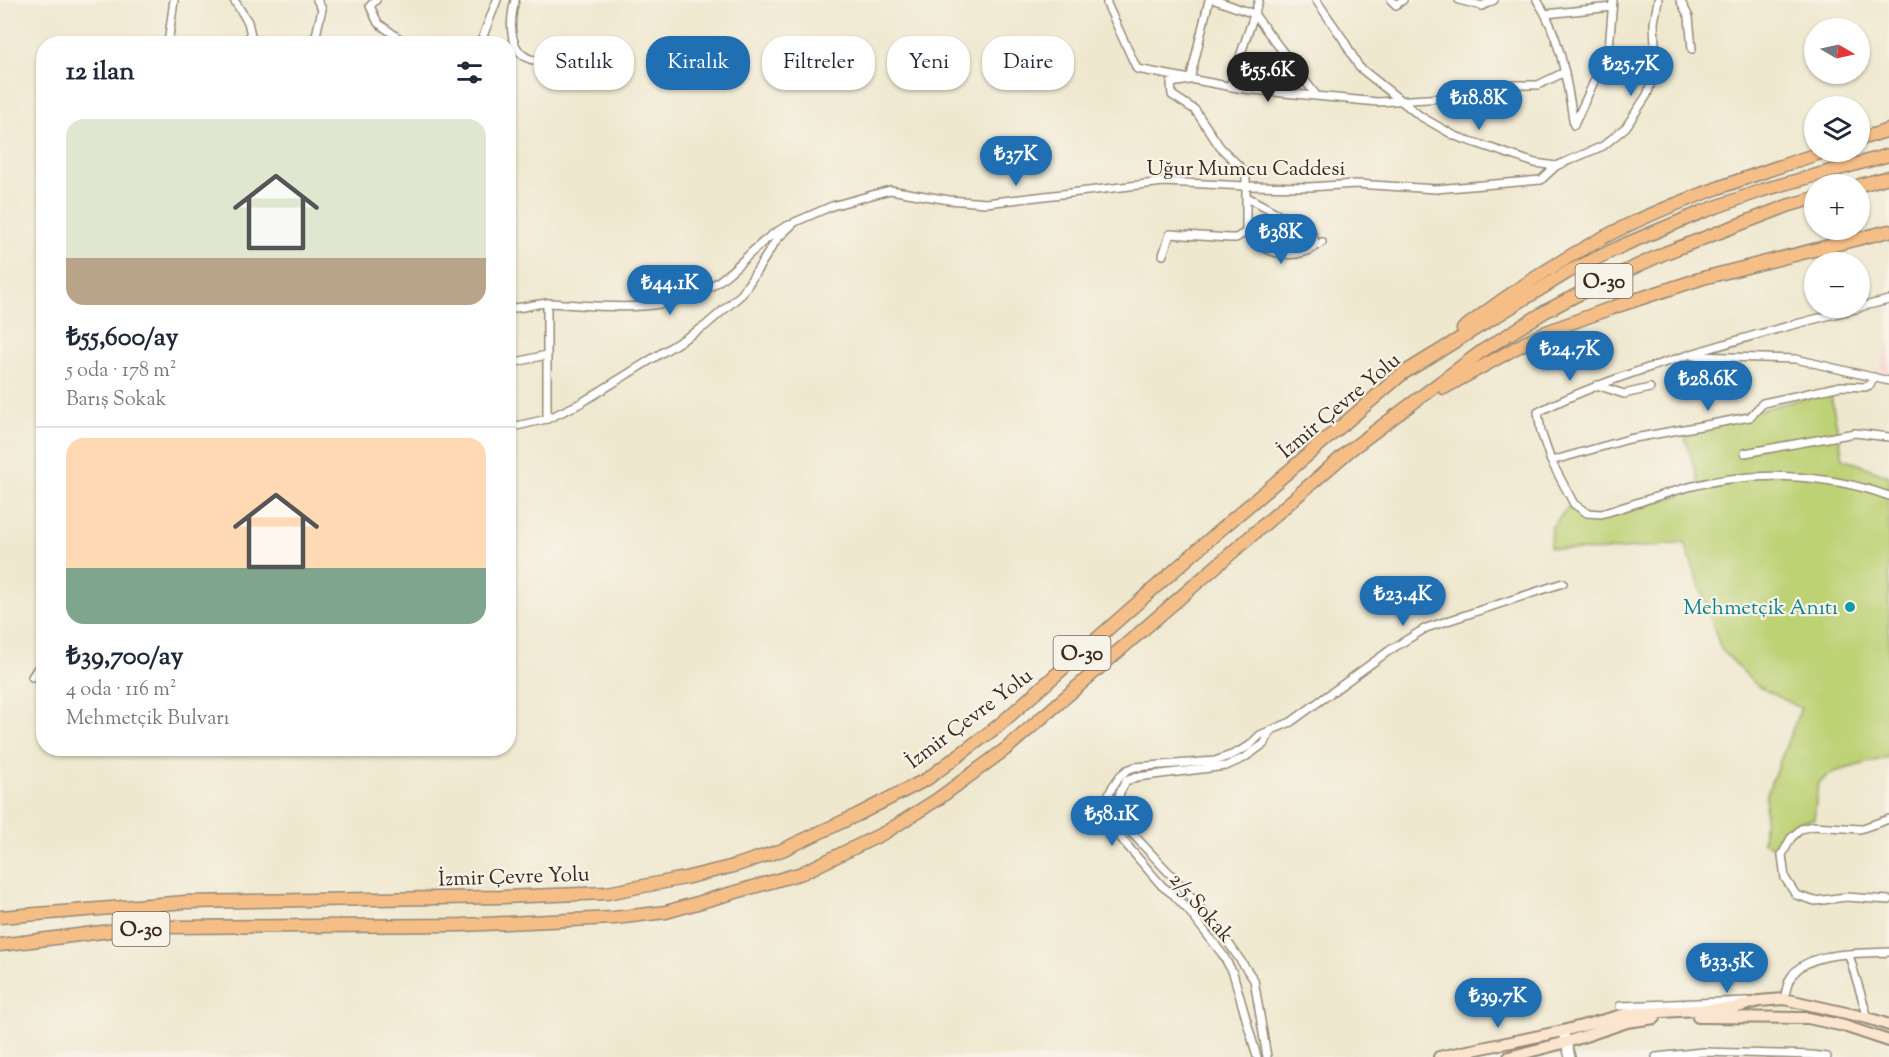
<!DOCTYPE html>
<html lang="tr">
<meta charset="utf-8">
<style>
body{margin:0;font-family:"Sorts Mill Goudy",serif;background:#f6f6f7;color:#1f2937;height:100vh;display:flex;flex-direction:column;font-size:22px;white-space:nowrap}
*{box-sizing:border-box;margin:0}
p{font-size:20px;color:#747a83}
.icon{flex:none;width:33px;height:33px;fill:none;stroke:currentColor;stroke-width:2;stroke-linecap:round;stroke-linejoin:round}
.map{position:relative;flex:1;overflow:hidden}
.details{position:absolute;left:36px;top:36px;width:480px;height:720px;display:flex;flex-direction:column;background:#fff;border-radius:24px;box-shadow:0 2px 4px #0004}
.details>*{flex:none}
.hud{position:absolute;left:534px;top:36px;width:570px;height:54px;display:flex;gap:12px}
.needle{width:39px;rotate:99deg}
.controls{position:absolute;left:1804px;top:18px;display:grid;gap:12px}
.controls a{display:grid;place-items:center;width:66px;height:66px;border-radius:50%;background:#fff;box-shadow:0 2px 4px #0004;font-size:30px}
.price{position:absolute;translate:-50% -51px;padding:0 14px;border-radius:21px;background:#1f6fb2;color:#fff;font-size:20px;line-height:39px;filter:drop-shadow(0 2px 3px #0008)}
.price::after{content:'';position:absolute;left:50%;top:36px;width:18px;height:14px;margin-left:-9px;background:inherit;clip-path:polygon(0 0,100% 0,50% 100%)}
.price.current{background:#222;color:#fff}
ul{padding:0;list-style:none}
li{display:grid;align-content:center;gap:12px;height:318px;padding:0 30px}
li+li{border-top:2px solid #e0e1e3}
li span{display:grid;place-items:center;height:186px;border-radius:18px;color:#555}
li>.icon{margin-inline-start:auto}
span .icon{width:108px;height:108px;fill:#fffc;stroke-width:1}
li b{font-size:26px}
h2{display:flex;justify-content:space-between;align-items:center;height:72px;padding:0 30px;font-size:26px}
.tag{padding:0 21px;border-radius:24px;background:#fff;box-shadow:0 2px 4px #0004;font-size:21px;line-height:54px}
.tag.current{background:#1f6fb2;color:#fff}
.map>svg:first-child{display:block}
.built{fill:#f7cfd3}
.green{fill:#bdd175;stroke:#7c7e4a;stroke-width:1.5}
.lines{fill:none;stroke-linecap:round;stroke-linejoin:round}
.minor-casing{stroke:#958976;stroke-width:10}
.tertiary-casing{stroke:#958976;stroke-width:12}
.secondary-casing{stroke:#958976;stroke-width:14}
.motorway-casing{stroke:#958976;stroke-width:15}
.minor{stroke:#fff;stroke-width:7}
.tertiary{stroke:#fff;stroke-width:9}
.secondary{stroke:#fbe5cf;stroke-width:10}
.motorway{stroke:#f6be87;stroke-width:12}
.culture-dot{fill:#0f9aa8;stroke:#f7f3e8;stroke-width:2}
.labels{text-anchor:middle;stroke-width:4.5;stroke-linejoin:round;paint-order:stroke}
.shield{fill:#f7f3e8;stroke:#73665b;stroke-width:1.5}
.shield-label{font-size:20px;font-weight:bold;fill:#3b2a1e}
.street-label{font-size:21px;fill:#3b2a1e;stroke:#f7f3e8}
.culture-label{font-size:21px;fill:#0d838f;stroke:#f7f3e8;text-anchor:end}
</style>
<div class="map">
<svg width="1889" height="1057" viewBox="0 0 1889 1057">
<rect width="100%" height="100%" fill="#f7f3e8"/>
<filter id="ink" filterUnits="userSpaceOnUse"><feTurbulence type="fractalNoise" baseFrequency=".0167" numOctaves="2"/><feDisplacementMap in="SourceGraphic" scale="12" xChannelSelector="R" yChannelSelector="G"/><feConvolveMatrix kernelMatrix="1 2 1 2 8 2 1 2 1" color-interpolation-filters="sRGB"/></filter>
<filter id="wash" filterUnits="userSpaceOnUse"><feTurbulence type="fractalNoise" baseFrequency=".008" numOctaves="4" result="noise"/><feDisplacementMap in="SourceGraphic" scale="24" xChannelSelector="R" yChannelSelector="G"/><feGaussianBlur stdDeviation="1.35" result="paint"/><feColorMatrix in="noise" values="0 0 0 0 0 0 0 0 0 0 0 0 0 0 0 0 0 1.4 0 .05"/><feComposite in="paint" operator="in"/></filter>
<g filter="url(#wash)">
<rect width="100%" height="100%" fill="#efe8cf"/>
<polygon class="built" points="1889,338 1889,373 1880,371"/>
<path class="green" d="M1830 391 1843 458 1889 476V757L1834 772 1818 783 1814 819 1798 822 1772 846 1763 843 1766 796 1801 708 1757 686 1721 649 1685 543C1641 547 1594 555 1550 547L1551 528 1568 507 1585 517 1603 518 1701 489 1683 431Z"/>
</g>
<g filter="url(#ink)">
<g class="lines">
<g class="minor-casing">
<g id="minor">
<polyline points="234,0 248,22 253,44"/>
<polyline points="376,0 370,6 378,23 407,44"/>
<path d="M515 0C510 19 507 50 530 59 535 61 542 61 548 62"/>
<polyline points="1107,0 1107,4 1137,69 1243,89 1378,102 1443,98 1504,85 1538,85 1565,72"/>
<polyline points="1215,0 1254,14 1316,95"/>
<polyline points="1316,0 1343,39 1359,67 1420,116 1455,136 1535,163 1556,166"/>
<polyline points="1391,0 1396,5 1403,0"/>
<polyline points="1459,0 1482,6 1494,0"/>
<path d="M1537 0C1561 36 1567 83 1574 125"/>
<polyline points="1680,0 1689,17 1692,49"/>
<polyline points="1546,14 1612,7"/>
<polyline points="168,44 174,0"/>
<polyline points="314,44 322,9 317,0"/>
<polyline points="480,44 497,0"/>
<polyline points="1230,86 1259,0"/>
<polyline points="1574,125 1609,49 1613,0"/>
<polyline points="1247,197 1312,232 1316,246"/>
<path d="M1246 232C1266 256 1296 263 1322 242"/>
<polyline points="1163,255 1170,234 1229,238 1236,238 1246,232 1246,173 1220,147 1195,110 1172,95 1171,83 1190,80 1209,0"/>
<polyline points="547,303 547,419"/>
<polyline points="1860,307 1889,300"/>
<path d="M508 308C522 309 536 303 549 303 603 306 661 315 710 287 739 270 758 239 789 225"/>
<path d="M1859 308C1798 323 1738 339 1679 358 1630 373 1583 389 1538 412L1541 432 1551 461 1574 504 1587 513 1601 514C1629 506 1656 496 1685 488 1750 470 1826 473 1889 496"/>
<polyline points="1693,356 1796,359 1889,381"/>
<polyline points="508,364 546,355"/>
<polyline points="1597,385 1624,394 1650,388"/>
<polyline points="508,428 547,419 581,403 705,326 742,294 777,239 795,222 832,206 890,190 949,200 986,203 1164,182 1246,186 1309,187 1356,184 1436,189 1541,180 1556,166 1603,146 1626,127 1647,95 1656,68 1654,23 1658,0"/>
<polyline points="1745,453 1855,433 1889,437"/>
<polyline points="1551,461 1629,439 1750,417 1763,403 1841,386 1865,387 1870,385 1874,377"/>
<polyline points="32,677 44,658"/>
<polyline points="1889,819 1860,829 1813,826 1801,829 1791,838 1782,855 1785,878 1796,895 1815,901 1846,897 1889,900"/>
<polyline points="1849,955 1868,1018"/>
<path d="M1784 999C1786 992 1787 983 1791 977 1808 950 1860 954 1889 952"/>
<polyline points="1620,1006 1747,1001"/>
<polyline points="1257,1057 1233,973 1223,955 1188,910 1174,895 1162,886 1119,836 1106,816 1108,796 1113,786 1120,776 1127,770 1135,767 1215,761 1234,754 1249,746 1260,735 1291,722 1390,650 1426,628 1563,583"/>
<polyline points="1267,1057 1254,980 1227,941 1188,893 1127,828 1117,809 1120,792 1126,781 1137,777 1226,766 1244,758 1264,744 1271,731"/>
<polyline points="1656,1057 1703,1052 1812,1055 1827,1057"/>
</g>
</g>
<g class="tertiary-casing">
<polyline id="tertiary" points="1563,1031 1570,1057"/>
</g>
<g class="secondary-casing">
<g id="secondary">
<polyline points="1698,1017 1808,1018 1844,1026 1889,1041"/>
<polyline points="1439,1057 1563,1031 1626,1014 1734,1008 1759,1001 1784,999 1868,1018 1889,1025"/>
<polyline points="1509,1057 1567,1042 1627,1022 1655,1018"/>
</g>
</g>
<g class="motorway-casing">
<g id="motorway">
<polyline points="1860,139 1889,130"/>
<polyline points="1860,185 1889,177"/>
<path d="M1463 329C1514 290 1568 254 1626 226 1689 196 1757 174 1823 152"/>
<polyline points="1444,388 1541,334 1614,307 1703,278 1889,231"/>
<polyline points="0,917 186,902 502,897 607,893 685,878 734,866 782,850 857,815 927,779 998,726 1219,531 1402,374 1568,272 1626,244 1702,212 1763,190 1889,155"/>
<polyline points="0,945 118,930 171,927 462,925 614,918 666,912 802,873 886,832 938,799 1007,748 1350,450 1482,351 1546,311 1598,284 1665,253 1790,205 1815,198"/>
</g>
</g>
<use href="#minor" class="minor"/>
<use href="#tertiary" class="tertiary"/>
<use href="#secondary" class="secondary"/>
<use href="#motorway" class="motorway"/>
</g>
</g>
<circle class="culture-dot" cx="1850" cy="607" r="6"/>
<g class="labels">
<g class="shield">
<rect x="1575.5" y="264" width="57" height="34" rx="4.5"/>
<rect x="1053.5" y="636" width="57" height="34" rx="4.5"/>
<rect x="112.5" y="912" width="57" height="34" rx="4.5"/>
</g>
<g class="shield-label">
<text x="1604" y="288">O-30</text>
<text x="1082" y="660">O-30</text>
<text x="141" y="936">O-30</text>
</g>
<g class="street-label">
<text x="1246" y="175">Uğur Mumcu Caddesi</text>
<text transform="translate(1339 405) rotate(-40)" y="7">İzmir Çevre Yolu</text>
<text transform="translate(969 718) rotate(-37)" y="7">İzmir Çevre Yolu</text>
<text transform="translate(514 876) rotate(-2)" y="7">İzmir Çevre Yolu</text>
<text transform="translate(1202 907) rotate(49)" y="7">2/5 Sokak</text>
</g>
<g class="culture-label">
<text x="1838" y="614">Mehmetçik Anıtı</text>
</g>
</g>
</svg>
<div class="controls">
<a><svg class="needle" viewBox="-14 -14 28 28"><path d="M0-13l5 13h-10z" fill="#e53935"/><path d="M0 13l5-13h-10z" fill="#747a83"/></svg></a>
<a><svg class="icon" aria-label="layers" viewBox="0 0 24 24"><path d="M12 4l9 5-9 5-9-5zM3 14l9 5 9-5"/></svg></a>
<a>+</a>
<a>−</a>
</div>
<b class="price" style="left:1631px;top:97px">₺25.7K</b>
<b class="price current" style="left:1268px;top:103px">₺55.6K</b>
<b class="price" style="left:1479px;top:131px">₺18.8K</b>
<b class="price" style="left:1016px;top:187px">₺37K</b>
<b class="price" style="left:1281px;top:265px">₺38K</b>
<b class="price" style="left:670px;top:316px">₺44.1K</b>
<b class="price" style="left:1570px;top:382px">₺24.7K</b>
<b class="price" style="left:1708px;top:412px">₺28.6K</b>
<b class="price" style="left:1403px;top:627px">₺23.4K</b>
<b class="price" style="left:1112px;top:847px">₺58.1K</b>
<b class="price" style="left:1727px;top:994px">₺33.5K</b>
<b class="price" style="left:1498px;top:1029px">₺39.7K</b>
<div class="hud">
<a class="tag">Satılık</a>
<a class="tag current">Kiralık</a>
<a class="tag">Filtreler</a>
<a class="tag">Yeni</a>
<a class="tag">Daire</a>
</div>
<section class="details">
<h2>12 ilan<svg class="icon" aria-label="filters" viewBox="0 0 24 24"><path d="M4 7h16M4 17h16"/><circle cx="9" cy="7" r="2"/><circle cx="15" cy="17" r="2"/></svg></h2>
<ul>
<li><span style="background:linear-gradient(#dfe7d0 75%,#b9a48a 0)"><svg class="icon" aria-label="home" viewBox="0 0 24 24"><path d="M3 11l9-7 9 7M6 9v11h12V9"/></svg></span><div><b>₺55,600/ay</b><p>5 oda · 178 m²</p><p>Barış Sokak</p></div></li>
<li><span style="background:linear-gradient(#ffd9b3 70%,#7fa58c 0)"><svg class="icon" aria-label="home" viewBox="0 0 24 24"><path d="M3 11l9-7 9 7M6 9v11h12V9"/></svg></span><div><b>₺39,700/ay</b><p>4 oda · 116 m²</p><p>Mehmetçik Bulvarı</p></div></li>
</ul>
</section>
</div>
